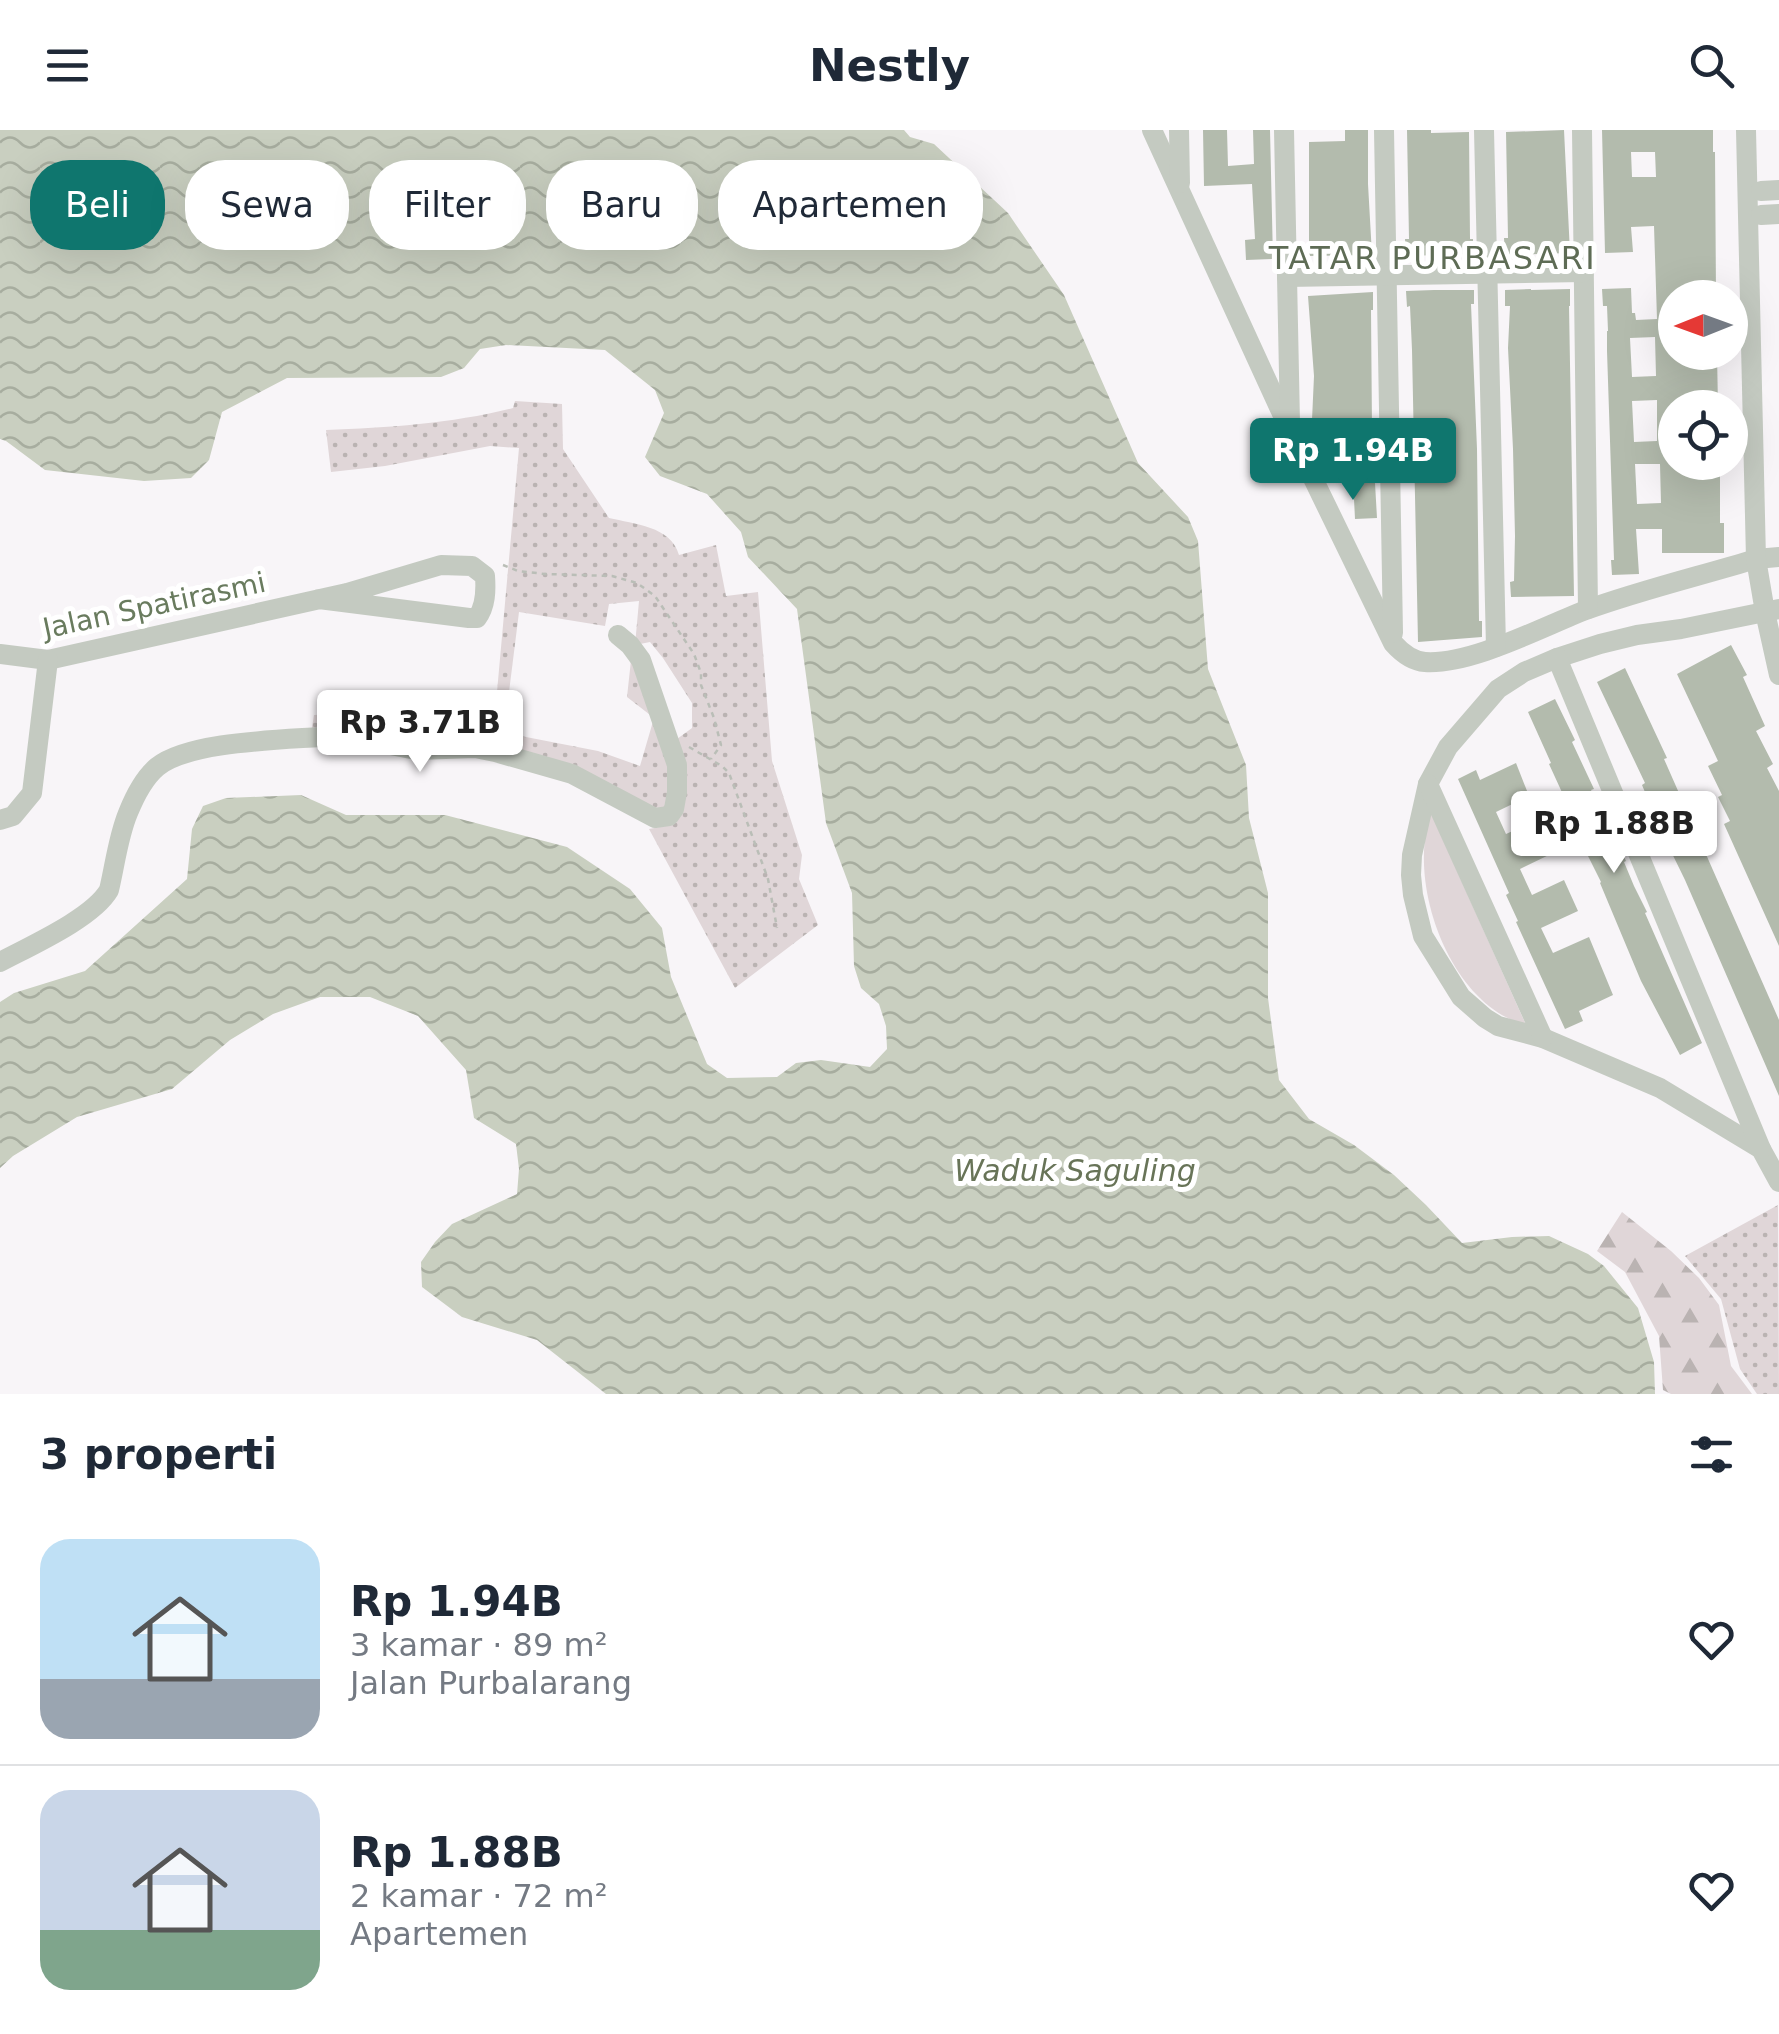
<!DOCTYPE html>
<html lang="id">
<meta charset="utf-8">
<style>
body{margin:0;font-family:"DejaVu Sans",sans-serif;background:#f2f2f3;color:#1f2937;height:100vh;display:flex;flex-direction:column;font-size:38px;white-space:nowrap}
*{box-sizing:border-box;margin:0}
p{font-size:32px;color:#747a83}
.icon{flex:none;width:55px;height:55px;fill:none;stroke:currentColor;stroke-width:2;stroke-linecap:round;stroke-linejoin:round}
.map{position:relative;height:1264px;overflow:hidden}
.panel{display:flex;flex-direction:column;background:#fff;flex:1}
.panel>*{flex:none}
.banner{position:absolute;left:30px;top:30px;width:1000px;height:90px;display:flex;gap:20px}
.needle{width:65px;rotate:269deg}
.buttons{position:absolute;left:1658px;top:150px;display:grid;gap:20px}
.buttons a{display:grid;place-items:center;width:90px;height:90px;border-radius:50%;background:#fff;box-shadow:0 10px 40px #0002;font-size:50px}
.price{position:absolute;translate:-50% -85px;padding:0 22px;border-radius:10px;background:#fff;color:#222;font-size:32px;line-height:65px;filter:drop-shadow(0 2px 5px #0008)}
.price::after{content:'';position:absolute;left:50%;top:60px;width:30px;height:22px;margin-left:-15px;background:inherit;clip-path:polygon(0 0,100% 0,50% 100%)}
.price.on{background:#0f766e;color:#fff}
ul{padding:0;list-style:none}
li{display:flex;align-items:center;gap:30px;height:250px;padding:0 40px}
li+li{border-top:2px solid #e0e1e3}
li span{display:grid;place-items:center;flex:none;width:280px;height:200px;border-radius:30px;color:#555}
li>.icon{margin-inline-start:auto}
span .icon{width:120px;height:120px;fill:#fffc;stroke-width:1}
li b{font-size:42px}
h2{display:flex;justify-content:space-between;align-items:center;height:120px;padding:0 40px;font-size:42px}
.tag{padding:0 35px;border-radius:40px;background:#fff;box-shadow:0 10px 40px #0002;font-size:35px;line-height:90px}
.tag.on{background:#0f766e;color:#fff}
header{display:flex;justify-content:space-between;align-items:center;height:130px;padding:0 40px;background:#fff;font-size:45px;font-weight:800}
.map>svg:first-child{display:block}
.grass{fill:url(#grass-dots)}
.forest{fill:url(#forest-firs)}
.park{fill:#e0d6d8}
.water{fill:url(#water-waves)}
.building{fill:#b3bbad;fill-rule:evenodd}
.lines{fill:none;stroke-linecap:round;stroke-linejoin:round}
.path{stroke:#babeb7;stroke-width:2.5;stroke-dasharray:5 5;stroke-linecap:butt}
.minor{stroke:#c4cac1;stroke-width:20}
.labels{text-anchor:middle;stroke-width:10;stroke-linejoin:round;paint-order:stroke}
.street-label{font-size:28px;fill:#697b5e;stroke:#fff}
.water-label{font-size:30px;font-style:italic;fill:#687458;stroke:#fff}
.quarter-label{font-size:32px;letter-spacing:2.5px;fill:#5e6c55;stroke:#fff}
</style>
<header><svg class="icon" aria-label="menu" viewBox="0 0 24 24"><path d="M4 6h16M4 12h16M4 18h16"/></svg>Nestly<svg class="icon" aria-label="search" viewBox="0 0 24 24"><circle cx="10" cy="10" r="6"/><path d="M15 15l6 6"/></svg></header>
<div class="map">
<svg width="1779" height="1264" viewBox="0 0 1779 1264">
<defs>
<pattern id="grass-dots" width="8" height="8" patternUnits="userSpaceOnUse" patternTransform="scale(2.5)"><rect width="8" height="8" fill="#e0d6d8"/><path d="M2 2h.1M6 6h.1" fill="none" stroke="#bab3b2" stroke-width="1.8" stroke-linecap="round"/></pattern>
<pattern id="forest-firs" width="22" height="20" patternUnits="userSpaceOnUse" patternTransform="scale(2.5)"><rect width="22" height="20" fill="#e0d6d8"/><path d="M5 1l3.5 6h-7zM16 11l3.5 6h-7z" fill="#bab3b2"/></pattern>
<pattern id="water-waves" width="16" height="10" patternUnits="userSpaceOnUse" patternTransform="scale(2.5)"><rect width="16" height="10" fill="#c9cfc0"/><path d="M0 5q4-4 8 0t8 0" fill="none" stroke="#a7ad9f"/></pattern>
</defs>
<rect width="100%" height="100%" fill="#f8f5f8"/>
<g class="grass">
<path d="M515 271 562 274 563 319 609 388C634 394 671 396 679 425L716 415 726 466 758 462 772 631 802 725 799 749 818 795 735 858 649 699 665 696 677 609 692 598V573L663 528 650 512 635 515 639 471 609 474 605 496 519 482 506 586 495 584 519 318 490 316 385 336 331 342 326 300C387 298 455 293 513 278Z"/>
<polygon points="632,521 674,636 665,683 561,634 451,613 311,603 314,585 337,584 493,602 495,587 506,588 506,603 598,621 640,636 654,588 627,567"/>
<polygon points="1778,1075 1779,1264 1757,1264 1740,1239 1721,1169 1685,1126"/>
</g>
<polygon class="forest" points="1622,1082 1671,1121 1699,1148 1719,1175 1731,1236 1752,1264 1671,1264 1663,1260 1659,1206 1625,1142 1597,1121"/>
<path class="park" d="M1431 683 1526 895C1449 875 1406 752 1431 683Z"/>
<polygon class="water" points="0,0 904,0 910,7 934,14 1008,83 1064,165 1138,333 1188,387 1198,411 1208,539 1246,635 1249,688 1268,763 1268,868 1279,950 1309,989 1354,1015 1394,1045 1426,1075 1462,1113 1512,1107 1549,1106 1588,1124 1604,1136 1638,1178 1654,1232 1655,1264 606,1264 537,1210 462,1187 422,1157 421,1132 435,1112 452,1094 517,1064 519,1039 516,1014 474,988 466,940 418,886 370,867 320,867 273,884 230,910 172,959 77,987 13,1026 0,1038 0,872 14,863 85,841 187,749 192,699 203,676 226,668 301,665 346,685 445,685 567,717 630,759 662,798 671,847 707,934 727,948 777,947 796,933 821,930 870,937 887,919 886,896 879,874 861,858 854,836 852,763 826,693 797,479 748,427 741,402 707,364 660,346 645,327 664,283 655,260 605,220 506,215 480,219 464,238 441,247 287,248 222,282 209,330 191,348 144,351 45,340 6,311 0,309"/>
<g class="building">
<polygon points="1203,0 1227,0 1228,36 1254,34 1253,0 1270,0 1273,129 1246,130 1245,110 1255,109 1252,54 1204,56"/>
<polygon points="1345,0 1368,0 1368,54 1372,125 1309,126 1309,12 1345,11"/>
<polygon points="1407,0 1431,0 1431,3 1469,2 1470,109 1473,109 1473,124 1406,126 1405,109 1409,109"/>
<polygon points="1564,0 1570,123 1505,125 1504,108 1508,108 1506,2"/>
<path d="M1602 0H1713V22H1715L1716 165 1676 166 1675 168V222H1717L1718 278H1675V332H1680V335L1720 334V393H1724V423H1662V399H1636L1639 444 1612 445 1611 430H1614L1607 221V201H1608L1607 176H1603L1602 159 1631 158 1632 183H1635L1636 190 1657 189 1654 96 1631 97 1633 122 1605 123ZM1631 22H1655L1656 47H1632ZM1655 207 1656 246 1632 247 1630 208ZM1657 270V311L1634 312 1632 271ZM1635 334H1660L1661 373 1637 374Z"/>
<polygon points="1531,159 1531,160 1570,159 1570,176 1569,176 1574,466 1511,467 1510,452 1514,451 1515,406 1513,319 1508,218 1510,176 1505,176 1505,160"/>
<polygon points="1434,160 1474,160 1474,174 1471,174 1477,319 1479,491 1482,491 1482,507 1418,512 1412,220 1410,176 1407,177 1406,161"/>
<polygon points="1373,162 1373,180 1371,180 1372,300 1377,388 1355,389 1350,289 1312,290 1314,246 1308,166"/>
<polygon points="1731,515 1747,545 1743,547 1765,596 1756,601 1773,634 1767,638 1779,661 1779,816 1724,694 1730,691 1718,667 1722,665 1708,636 1718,631 1677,544"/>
<polygon points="1625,538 1667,628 1664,629 1779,890 1779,966 1685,750 1662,703 1642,655 1645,653 1597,552"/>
<polygon points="1555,569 1575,610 1572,612 1594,659 1591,660 1626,731 1624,732 1634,756 1647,782 1645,783 1702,913 1680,925 1641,851 1600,753 1601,752 1578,706 1568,683 1571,682 1549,634 1551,633 1528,582"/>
<polygon points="1516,633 1529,666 1496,682 1506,704 1539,689 1553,723 1520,739 1532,765 1564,750 1578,781 1541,798 1553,823 1589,807 1613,865 1579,881 1583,891 1565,899 1516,792 1518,791 1506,765 1509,763 1458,649 1476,640 1480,650"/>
</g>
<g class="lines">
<g class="path">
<polyline points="503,435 518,441 545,444 612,446 637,453 655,466 694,524 701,543 701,555 714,588 721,615 711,629"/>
<polyline points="689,617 722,636 729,643 768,749 777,798"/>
</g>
<g class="minor">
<path d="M1152 0 1290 301 1393 513C1401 522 1412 531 1425 532 1471 535 1542 497 1586 480 1641 460 1700 446 1756 429L1779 427"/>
<polyline points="1179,0 1180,53"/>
<polyline points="1284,0 1290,293"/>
<polyline points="1384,0 1393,503"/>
<polyline points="1484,0 1496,517"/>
<polyline points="1582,0 1588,479"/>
<polyline points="1746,0 1756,429 1765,482 1779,545"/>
<polyline points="1761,61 1779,60"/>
<polyline points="1761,85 1779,84"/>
<polyline points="1287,147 1584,142"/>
<polyline points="1779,479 1681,499 1637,505 1600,514 1557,528 1524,542 1498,559 1448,617 1428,654 1412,725 1411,745 1413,765 1423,806 1461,867 1485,888 1498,896 1543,908 1660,958 1761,1019 1779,1052"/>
<path d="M0 524 48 530 347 463 441 435 472 436 485 446C486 460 486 476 477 488H469L319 469"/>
<polyline points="1557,528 1761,1019"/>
<polyline points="1428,654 1543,908"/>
<polyline points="0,690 13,686 32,663 48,530"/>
<path d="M0 832C30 816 93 788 109 760 115 735 118 707 128 683 134 668 144 648 157 637 190 610 290 610 333 606L350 607 416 620 475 618 495 622 572 644 655 688 669 686 674 679 677 662V635L641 530 630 515 618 505"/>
</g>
</g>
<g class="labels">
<g class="street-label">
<text transform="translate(154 475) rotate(-12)" y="10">Jalan Spatirasmi</text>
</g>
<g class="water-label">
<text x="1075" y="1051">Waduk Saguling</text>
</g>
<g class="quarter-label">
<text x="1433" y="139">TATAR PURBASARI</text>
</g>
</g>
</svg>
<div class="buttons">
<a><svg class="needle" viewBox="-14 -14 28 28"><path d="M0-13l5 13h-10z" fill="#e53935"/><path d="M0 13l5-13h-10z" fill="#747a83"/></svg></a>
<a><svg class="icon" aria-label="locate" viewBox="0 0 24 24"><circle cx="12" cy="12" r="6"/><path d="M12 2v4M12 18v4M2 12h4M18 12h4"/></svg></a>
</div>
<b class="price on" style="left:1353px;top:373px">Rp 1.94B</b>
<b class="price" style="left:420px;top:645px">Rp 3.71B</b>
<b class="price" style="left:1614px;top:746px">Rp 1.88B</b>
<div class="banner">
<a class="tag on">Beli</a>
<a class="tag">Sewa</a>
<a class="tag">Filter</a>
<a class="tag">Baru</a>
<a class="tag">Apartemen</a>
</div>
</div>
<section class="panel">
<h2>3 properti<svg class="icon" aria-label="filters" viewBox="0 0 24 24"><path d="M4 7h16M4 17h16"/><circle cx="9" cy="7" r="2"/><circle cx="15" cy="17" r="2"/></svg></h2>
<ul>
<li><span style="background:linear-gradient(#bfe0f5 70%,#9aa5b1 0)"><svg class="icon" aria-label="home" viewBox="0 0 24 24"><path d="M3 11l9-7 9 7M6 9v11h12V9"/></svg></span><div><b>Rp 1.94B</b><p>3 kamar · 89 m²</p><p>Jalan Purbalarang</p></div><svg class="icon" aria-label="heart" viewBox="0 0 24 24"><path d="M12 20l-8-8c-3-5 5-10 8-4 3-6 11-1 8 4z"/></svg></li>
<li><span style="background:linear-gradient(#c9d6e8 70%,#7fa58c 0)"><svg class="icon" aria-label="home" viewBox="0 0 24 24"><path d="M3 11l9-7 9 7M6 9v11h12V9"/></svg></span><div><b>Rp 1.88B</b><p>2 kamar · 72 m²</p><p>Apartemen</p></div><svg class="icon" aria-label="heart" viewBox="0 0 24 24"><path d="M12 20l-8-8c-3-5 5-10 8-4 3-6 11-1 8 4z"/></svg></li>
</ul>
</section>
